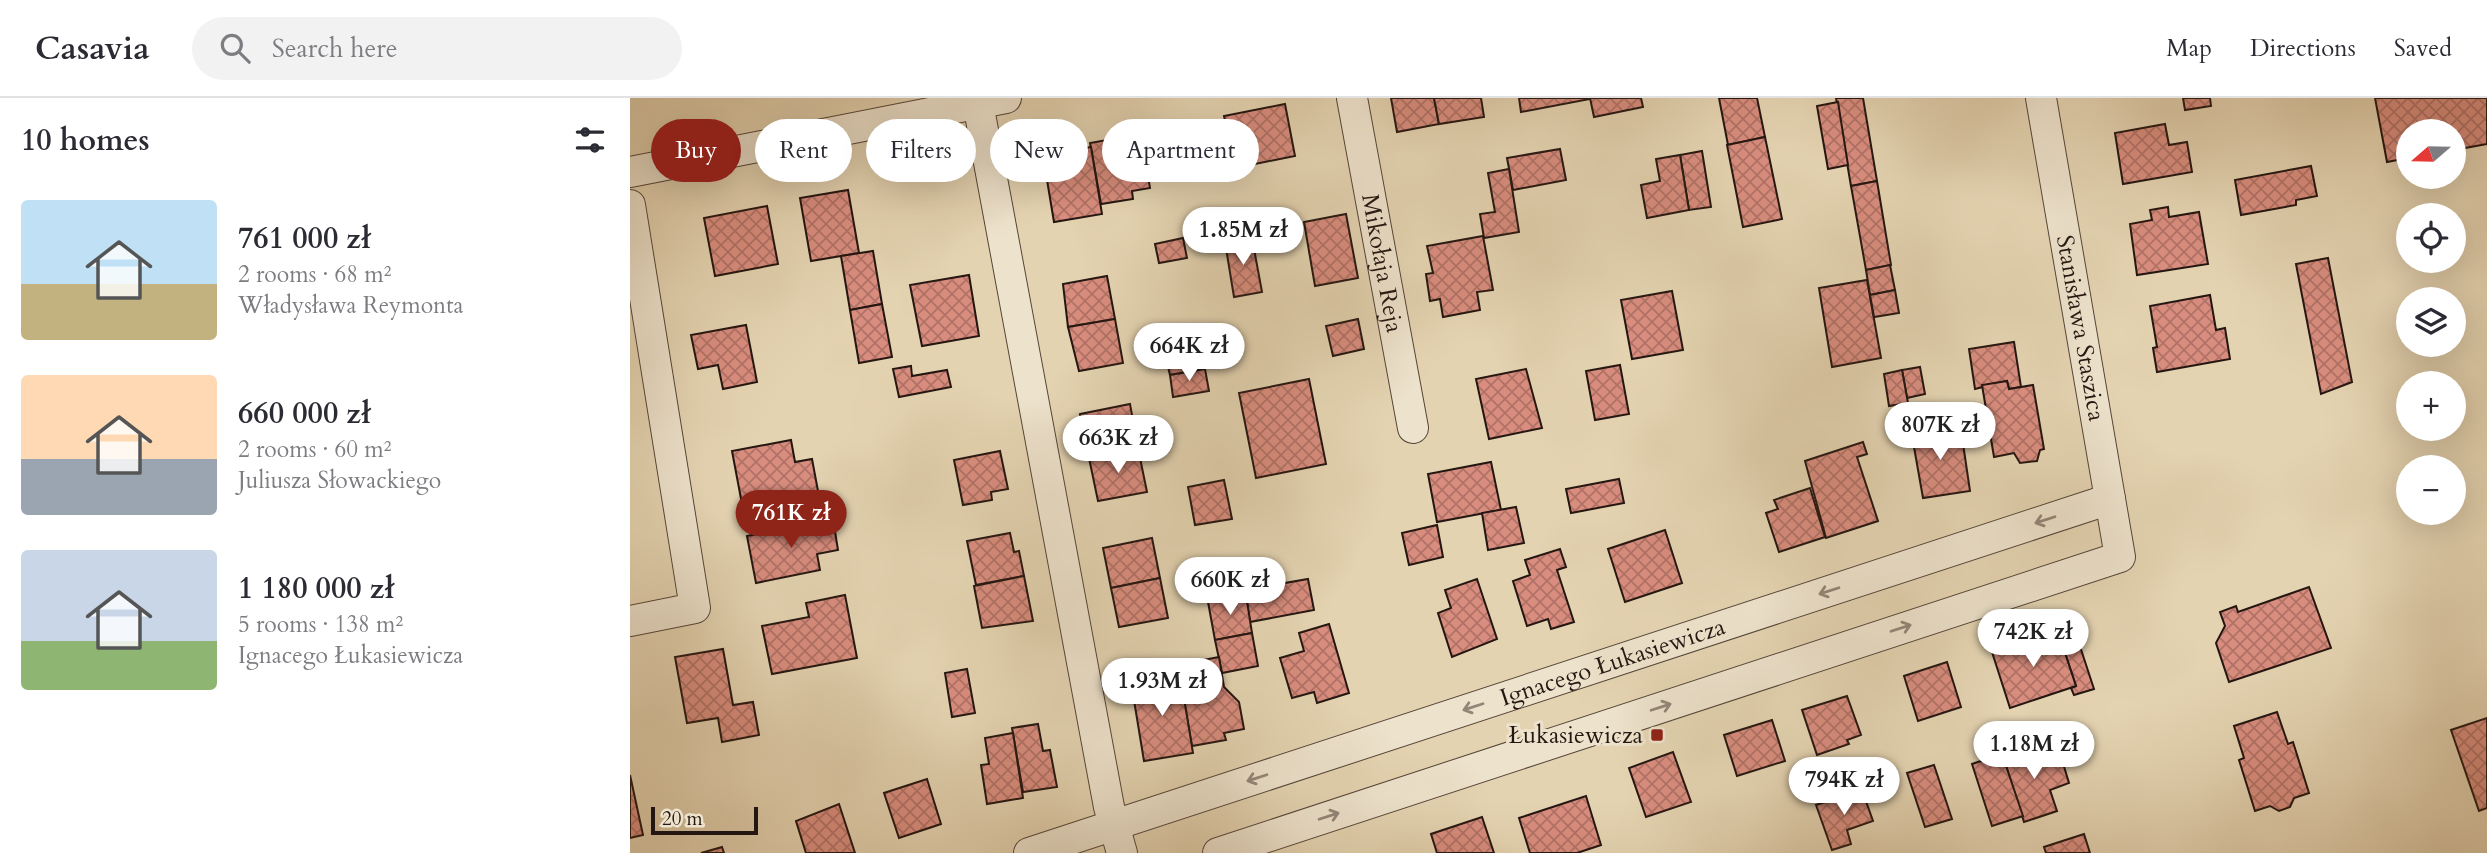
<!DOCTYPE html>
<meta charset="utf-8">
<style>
body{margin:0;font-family:Cardo,serif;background:#f2f2f3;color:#2b2b33;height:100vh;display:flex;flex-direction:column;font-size:26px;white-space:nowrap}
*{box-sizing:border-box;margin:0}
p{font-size:23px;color:#7c7c81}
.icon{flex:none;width:38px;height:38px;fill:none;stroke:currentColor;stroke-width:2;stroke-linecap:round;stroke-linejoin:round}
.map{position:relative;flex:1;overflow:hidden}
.drawer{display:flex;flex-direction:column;background:#fff;width:630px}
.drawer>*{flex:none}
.guide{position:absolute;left:21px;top:21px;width:665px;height:63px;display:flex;gap:14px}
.needle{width:46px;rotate:250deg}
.tools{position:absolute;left:1766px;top:21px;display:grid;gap:14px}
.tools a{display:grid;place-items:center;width:70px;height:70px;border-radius:50%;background:#fff;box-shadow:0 7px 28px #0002;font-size:35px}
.scale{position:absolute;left:21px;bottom:18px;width:107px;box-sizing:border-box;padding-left:7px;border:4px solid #241611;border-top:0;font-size:19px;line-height:24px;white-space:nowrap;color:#241611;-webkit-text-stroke:5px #ede2cc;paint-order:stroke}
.price{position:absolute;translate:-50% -60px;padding:0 16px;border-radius:24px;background:#fff;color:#222;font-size:23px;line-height:46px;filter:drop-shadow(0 2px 4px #0008)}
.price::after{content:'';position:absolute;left:50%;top:42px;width:21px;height:16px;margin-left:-10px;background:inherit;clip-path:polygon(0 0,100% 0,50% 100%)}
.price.on{background:#8f2418;color:#fff}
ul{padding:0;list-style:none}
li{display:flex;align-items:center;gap:21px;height:175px;padding:0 21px}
li span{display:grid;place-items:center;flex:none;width:196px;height:140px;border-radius:7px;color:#555}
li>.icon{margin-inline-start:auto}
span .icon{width:84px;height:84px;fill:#fffc;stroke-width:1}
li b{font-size:30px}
h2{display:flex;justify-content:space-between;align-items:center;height:84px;padding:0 21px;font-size:30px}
.chip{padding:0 24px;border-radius:32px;background:#fff;box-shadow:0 7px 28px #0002;font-size:24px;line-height:63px}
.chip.on{background:#8f2418;color:#fff}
header{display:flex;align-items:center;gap:42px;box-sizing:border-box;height:98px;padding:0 35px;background:#fff;border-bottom:2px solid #e1e1e2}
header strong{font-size:33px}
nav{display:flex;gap:38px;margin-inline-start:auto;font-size:24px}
.search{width:490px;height:63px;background:#f2f2f3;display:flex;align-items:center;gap:18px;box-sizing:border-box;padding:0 24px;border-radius:38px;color:#7c7c81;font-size:26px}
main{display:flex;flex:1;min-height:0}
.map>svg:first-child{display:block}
.building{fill:url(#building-cross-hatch);stroke:#241611;stroke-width:2}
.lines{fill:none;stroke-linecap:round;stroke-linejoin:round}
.minor-casing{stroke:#544539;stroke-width:32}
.minor{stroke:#ede2cc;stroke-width:30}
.oneway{stroke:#938678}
.poi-dot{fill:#8f2418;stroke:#ede2cc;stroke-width:2.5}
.labels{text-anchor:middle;stroke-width:6;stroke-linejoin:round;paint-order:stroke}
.street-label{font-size:24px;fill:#241611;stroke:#ede2cc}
.poi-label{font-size:24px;fill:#241611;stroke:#ede2cc;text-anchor:end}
</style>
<header>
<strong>Casavia</strong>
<div class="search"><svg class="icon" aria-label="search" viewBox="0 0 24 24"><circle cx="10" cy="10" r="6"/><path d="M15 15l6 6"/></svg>Search here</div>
<nav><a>Map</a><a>Directions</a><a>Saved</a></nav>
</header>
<main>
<section class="drawer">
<h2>10 homes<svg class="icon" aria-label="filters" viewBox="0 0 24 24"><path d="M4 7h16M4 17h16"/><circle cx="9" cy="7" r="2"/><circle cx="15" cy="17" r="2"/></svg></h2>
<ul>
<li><span style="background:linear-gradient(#bfe0f5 60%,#c2b280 0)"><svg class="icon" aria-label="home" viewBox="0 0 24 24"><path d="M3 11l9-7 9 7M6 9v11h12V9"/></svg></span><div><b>761 000 zł</b><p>2 rooms · 68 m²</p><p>Władysława Reymonta</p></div></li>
<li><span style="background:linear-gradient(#ffd9b3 60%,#9aa5b1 0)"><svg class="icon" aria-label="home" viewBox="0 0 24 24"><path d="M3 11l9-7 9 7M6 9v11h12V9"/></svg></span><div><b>660 000 zł</b><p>2 rooms · 60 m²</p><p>Juliusza Słowackiego</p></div></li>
<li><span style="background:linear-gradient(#c9d6e8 65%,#8fb573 0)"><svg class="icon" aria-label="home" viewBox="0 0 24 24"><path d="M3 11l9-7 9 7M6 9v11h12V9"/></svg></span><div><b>1 180 000 zł</b><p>5 rooms · 138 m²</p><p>Ignacego Łukasiewicza</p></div></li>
</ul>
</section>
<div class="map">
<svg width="1857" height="755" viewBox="0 0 1857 755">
<defs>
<pattern id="building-cross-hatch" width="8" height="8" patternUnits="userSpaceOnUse" patternTransform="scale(1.75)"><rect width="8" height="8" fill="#d98d7e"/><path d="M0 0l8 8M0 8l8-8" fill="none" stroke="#b07266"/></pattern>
</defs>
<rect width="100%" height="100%" fill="#e4d3b1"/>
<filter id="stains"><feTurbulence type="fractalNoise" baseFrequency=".00286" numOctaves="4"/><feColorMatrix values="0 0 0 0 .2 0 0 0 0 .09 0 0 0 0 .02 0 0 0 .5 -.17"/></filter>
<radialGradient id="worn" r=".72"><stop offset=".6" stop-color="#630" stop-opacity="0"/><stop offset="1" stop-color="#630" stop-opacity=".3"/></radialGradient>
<g class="building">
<polygon points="761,0 804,0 809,26 767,34"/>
<polygon points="804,0 851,0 854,19 809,26"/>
<polygon points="889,0 960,0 960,1 891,14"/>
<polygon points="1011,0 1013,9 964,19 960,0"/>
<polygon points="1089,0 1127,0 1135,39 1098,47"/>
<polygon points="1206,0 1233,0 1247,83 1221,88"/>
<polygon points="1553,0 1580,0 1581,8 1555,12"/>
<polygon points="1745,0 1857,0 1857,46 1824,52 1824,33 1778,33 1778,60 1757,64"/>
<polygon points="1208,4 1218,67 1198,71 1187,8"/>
<polygon points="655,6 665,58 605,70 594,18"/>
<polygon points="1535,26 1539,47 1557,44 1562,74 1493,86 1485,35"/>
<polygon points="511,36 520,90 502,93 503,101 471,106 460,45"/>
<polygon points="1135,39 1152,121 1113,129 1097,47"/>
<polygon points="461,49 472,116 424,124 413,58"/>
<polygon points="930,51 936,82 883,92 877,60"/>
<polygon points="1072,53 1081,109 1059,112 1050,57"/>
<polygon points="1050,57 1059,112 1017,120 1011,87 1030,83 1026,61"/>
<polygon points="1681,68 1687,98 1666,102 1666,107 1611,117 1605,82"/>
<polygon points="879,71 889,134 854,140 850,116 865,114 858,75"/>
<polygon points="1247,83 1261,167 1236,172 1221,88"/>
<polygon points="218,92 229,155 181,163 170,100"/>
<polygon points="137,108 148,166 85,178 74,120"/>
<polygon points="1538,109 1539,119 1569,114 1578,166 1507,177 1500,126 1522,122 1520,112"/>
<polygon points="716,116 728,180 685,188 674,124"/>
<polygon points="853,138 863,192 847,194 850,212 813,219 810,201 800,203 796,176 803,175 797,148"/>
<polygon points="553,140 557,160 529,165 525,146"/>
<polygon points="622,140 632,194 604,199 595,144"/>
<polygon points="243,153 252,206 220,212 211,158"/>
<polygon points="1698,160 1722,284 1691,296 1666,166"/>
<polygon points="1260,167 1265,192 1240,197 1236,172"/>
<polygon points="339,177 349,238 292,248 280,187"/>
<polygon points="477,178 485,221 438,229 433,186"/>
<polygon points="1237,182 1251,260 1202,269 1189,190"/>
<polygon points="1265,192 1269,215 1244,219 1240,197"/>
<polygon points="1042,193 1053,252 1002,261 991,202"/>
<polygon points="1580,197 1586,232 1595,230 1600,261 1527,274 1523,250 1527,249 1520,208"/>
<polygon points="252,206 262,259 229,265 220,212"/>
<polygon points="485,221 493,265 449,273 438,229"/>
<polygon points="728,221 734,251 703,258 696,228"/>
<polygon points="116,227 127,284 93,291 88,267 68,271 61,237"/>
<polygon points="1384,244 1391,289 1379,291 1377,283 1345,291 1339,251"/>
<polygon points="572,250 575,271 540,277 535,256"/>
<polygon points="990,267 999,316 965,322 956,273"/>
<polygon points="281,268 282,278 317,272 321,289 269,299 263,271"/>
<polygon points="1290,269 1295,296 1277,300 1272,272"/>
<polygon points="575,271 579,293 543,299 540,277"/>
<polygon points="896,271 912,330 859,341 846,281"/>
<polygon points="1272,272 1278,305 1259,308 1254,276"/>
<polygon points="679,281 696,366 626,380 609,295"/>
<polygon points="1377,283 1379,291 1403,287 1414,351 1410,352 1407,363 1390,365 1384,355 1364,359 1352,287"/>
<polygon points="500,306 508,350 459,360 450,316"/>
<polygon points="1309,328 1311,336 1331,332 1340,393 1293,400 1281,332"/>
<polygon points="161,342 165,364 182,361 188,393 112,406 102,353"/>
<polygon points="1233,344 1237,356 1227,359 1248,423 1196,440 1175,363"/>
<polygon points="508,350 517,394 468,403 459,360"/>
<polygon points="370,353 378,391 361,394 362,402 333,407 324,362"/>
<polygon points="861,364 871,412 807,424 798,376"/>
<polygon points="989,381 994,405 941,415 936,391"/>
<polygon points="594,382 602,421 565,427 558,389"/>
<polygon points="1180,390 1195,439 1149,454 1136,415 1148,411 1144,402"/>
<polygon points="886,409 894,445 858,452 852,415"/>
<polygon points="203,421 208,452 187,456 190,472 126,485 117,438"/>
<polygon points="807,427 813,459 779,467 772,435"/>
<polygon points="1035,432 1052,485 995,504 978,451"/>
<polygon points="380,435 384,454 389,453 394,478 346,487 337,443"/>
<polygon points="522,440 530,480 481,490 473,450"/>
<polygon points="930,451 936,469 927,472 944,524 921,531 918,521 897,528 883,483 900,477 895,462"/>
<polygon points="394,478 403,523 352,530 344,488"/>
<polygon points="530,480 538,520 489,529 481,490"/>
<polygon points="678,481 684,512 620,524 615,492"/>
<polygon points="847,481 867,541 822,559 808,515 821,510 815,492"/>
<polygon points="1679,489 1701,550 1599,584 1586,545 1595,528 1590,514 1606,508 1608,514"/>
<polygon points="215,497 227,560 142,576 132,528 179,519 176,505"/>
<polygon points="616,497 622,535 585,542 578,504"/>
<polygon points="1442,524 1464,591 1444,597 1441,590 1446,588 1429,537 1443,532"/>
<polygon points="699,526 719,595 687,605 684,594 662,600 650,560 674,553 669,535"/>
<polygon points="622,535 628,568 592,575 585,542"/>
<polygon points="1408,535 1411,543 1429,537 1446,588 1380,610 1361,551"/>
<polygon points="93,551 103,607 123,604 129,637 92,644 88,620 57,625 45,559"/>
<polygon points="589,559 594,589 609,604 614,631 594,635 596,642 562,648 548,567"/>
<polygon points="1317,564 1331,609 1288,623 1274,578"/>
<polygon points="337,571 345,615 322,619 315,575"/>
<polygon points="550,576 563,655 514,663 501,584"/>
<polygon points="1217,598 1231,637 1217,642 1219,646 1187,657 1172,612"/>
<polygon points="1647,614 1658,646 1663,644 1679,695 1664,700 1660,709 1649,713 1640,708 1625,713 1609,662 1614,660 1604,628"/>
<polygon points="1857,620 1857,710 1849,713 1821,632"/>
<polygon points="1142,622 1155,663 1107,678 1094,637"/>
<polygon points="408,626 413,653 420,652 427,689 393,694 382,630"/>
<polygon points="383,635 393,700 357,706 351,667 359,666 355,640"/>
<polygon points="1405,645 1413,668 1432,662 1439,685 1420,692 1427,713 1394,724 1372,656"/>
<polygon points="1043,654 1061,704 1016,719 999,670"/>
<polygon points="1372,656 1393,718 1362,728 1342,666"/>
<polygon points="1304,667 1322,721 1295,729 1277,675"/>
<polygon points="0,677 13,737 0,740"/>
<polygon points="297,681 311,726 269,740 254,695"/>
<polygon points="1232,692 1243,723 1217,732 1221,746 1202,752 1186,707"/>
<polygon points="956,698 971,747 947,755 900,755 889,720"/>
<polygon points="209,706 225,755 176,755 166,723"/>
<polygon points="852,719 864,755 807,755 801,736"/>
<polygon points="1454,736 1460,755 1416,755 1414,749"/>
<polygon points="92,749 94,755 71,755"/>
</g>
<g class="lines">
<g class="minor-casing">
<g id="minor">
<polyline points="347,0 479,709 492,755"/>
<path id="s1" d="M722 0 783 330"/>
<polyline points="0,74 376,0"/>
<polyline points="0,107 65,510 0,523"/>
<path id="s2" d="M399 755 1480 401"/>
<polyline points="588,755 1490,459 1411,0"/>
</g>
</g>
<use href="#minor" class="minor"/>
</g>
<defs><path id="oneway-shaft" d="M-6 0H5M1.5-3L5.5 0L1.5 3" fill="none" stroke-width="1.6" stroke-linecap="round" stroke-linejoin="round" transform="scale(1.75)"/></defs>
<g class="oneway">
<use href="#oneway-shaft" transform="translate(1415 422) rotate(162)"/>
<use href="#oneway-shaft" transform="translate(1199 493) rotate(162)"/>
<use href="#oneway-shaft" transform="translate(1271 530) rotate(-18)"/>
<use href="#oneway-shaft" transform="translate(843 609) rotate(162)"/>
<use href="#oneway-shaft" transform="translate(1031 609) rotate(-18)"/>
<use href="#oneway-shaft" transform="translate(627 680) rotate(162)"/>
<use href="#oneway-shaft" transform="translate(699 718) rotate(-18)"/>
</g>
<rect class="poi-dot" x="1020" y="630" width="14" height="14" rx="3.5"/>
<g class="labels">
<g class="street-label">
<text dy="8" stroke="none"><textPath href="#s1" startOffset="168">Mikołaja Reja</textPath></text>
<text transform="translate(1451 230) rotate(80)" y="8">Stanisława Staszica</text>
<text dy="8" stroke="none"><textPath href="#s2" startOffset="614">Ignacego Łukasiewicza</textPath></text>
</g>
<g class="poi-label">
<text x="1013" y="645">Łukasiewicza</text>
</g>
</g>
<rect width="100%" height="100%" filter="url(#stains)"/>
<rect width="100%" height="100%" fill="url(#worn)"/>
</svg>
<div class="tools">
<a><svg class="needle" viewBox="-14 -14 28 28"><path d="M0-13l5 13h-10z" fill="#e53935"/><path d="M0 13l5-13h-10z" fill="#7c7c81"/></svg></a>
<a><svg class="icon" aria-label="locate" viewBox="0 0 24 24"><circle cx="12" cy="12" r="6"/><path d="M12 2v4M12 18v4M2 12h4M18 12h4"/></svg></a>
<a><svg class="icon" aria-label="layers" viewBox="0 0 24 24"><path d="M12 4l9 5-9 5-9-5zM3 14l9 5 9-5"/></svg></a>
<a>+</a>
<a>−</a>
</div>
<div class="scale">20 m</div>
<b class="price" style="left:613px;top:169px">1.85M zł</b>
<b class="price" style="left:559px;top:285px">664K zł</b>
<b class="price" style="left:1310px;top:364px">807K zł</b>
<b class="price" style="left:488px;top:377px">663K zł</b>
<b class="price on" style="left:161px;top:452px">761K zł</b>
<b class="price" style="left:600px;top:519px">660K zł</b>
<b class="price" style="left:1403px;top:571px">742K zł</b>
<b class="price" style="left:532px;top:620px">1.93M zł</b>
<b class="price" style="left:1404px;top:683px">1.18M zł</b>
<b class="price" style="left:1214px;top:719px">794K zł</b>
<div class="guide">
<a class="chip on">Buy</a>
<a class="chip">Rent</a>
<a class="chip">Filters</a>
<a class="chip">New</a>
<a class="chip">Apartment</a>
</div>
</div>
</main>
